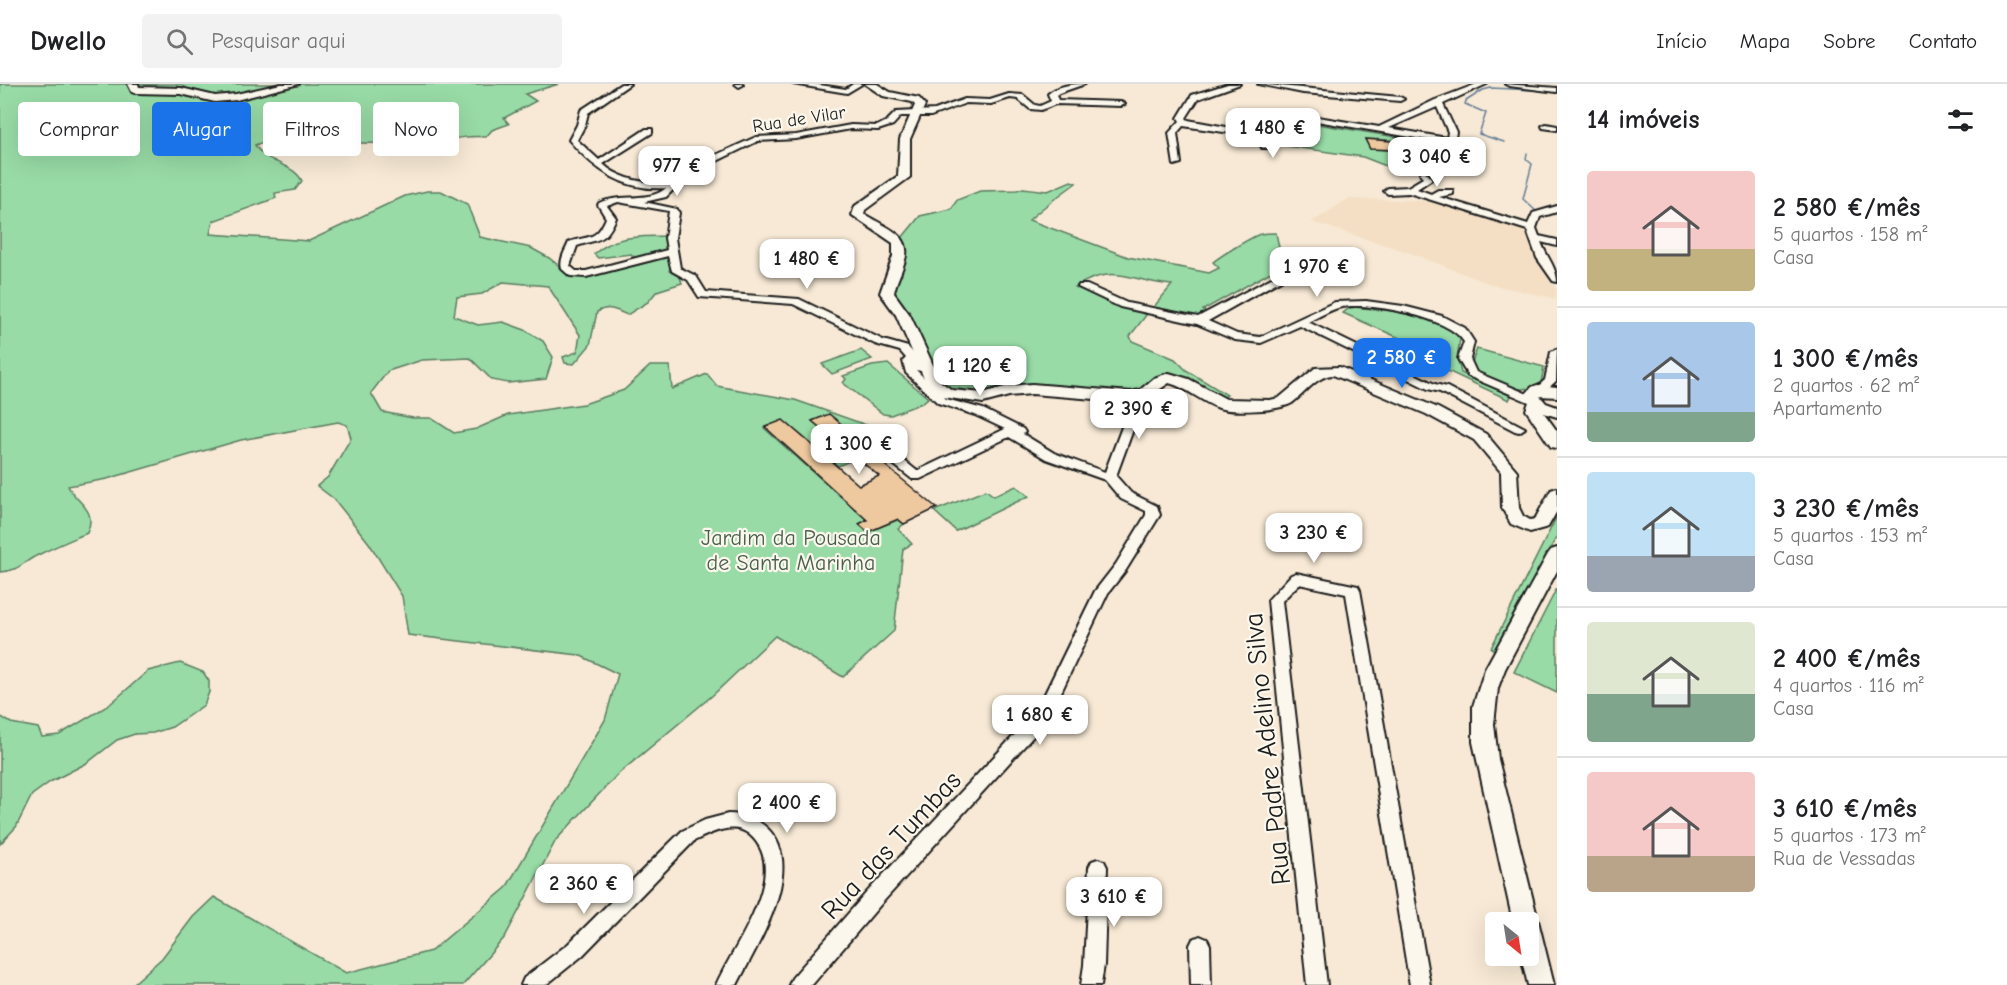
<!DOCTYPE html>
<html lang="pt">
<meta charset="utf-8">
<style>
body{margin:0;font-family:"Comic Neue",sans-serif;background:#f2f2f2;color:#202124;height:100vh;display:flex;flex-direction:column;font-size:22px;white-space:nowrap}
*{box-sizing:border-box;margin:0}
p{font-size:20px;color:#757577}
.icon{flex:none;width:33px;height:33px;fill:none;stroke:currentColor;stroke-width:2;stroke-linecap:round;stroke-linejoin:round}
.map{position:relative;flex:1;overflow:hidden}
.sheet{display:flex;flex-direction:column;background:#fff;width:450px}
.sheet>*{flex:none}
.guide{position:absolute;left:18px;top:18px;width:570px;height:54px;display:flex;gap:12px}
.needle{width:39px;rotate:150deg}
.tools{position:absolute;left:1485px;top:828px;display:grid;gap:12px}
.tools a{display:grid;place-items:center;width:54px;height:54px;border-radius:6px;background:#fff;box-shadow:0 6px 24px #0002;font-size:30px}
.price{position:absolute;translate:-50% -51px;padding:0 14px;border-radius:12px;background:#fff;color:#222;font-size:20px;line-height:39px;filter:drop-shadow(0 2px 3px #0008)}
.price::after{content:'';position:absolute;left:50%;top:36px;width:18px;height:14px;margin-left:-9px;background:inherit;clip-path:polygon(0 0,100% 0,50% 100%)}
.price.current{background:#1a73e8;color:#fff}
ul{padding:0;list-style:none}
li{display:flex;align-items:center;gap:18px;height:150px;padding:0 30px}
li+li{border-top:2px solid #e0e0e0}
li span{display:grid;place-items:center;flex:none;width:168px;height:120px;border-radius:6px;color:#555}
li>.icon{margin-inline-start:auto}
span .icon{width:72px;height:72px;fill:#fffc;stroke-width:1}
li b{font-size:26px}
h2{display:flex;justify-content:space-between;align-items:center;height:72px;padding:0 30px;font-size:26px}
.tag{padding:0 21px;border-radius:6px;background:#fff;box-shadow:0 6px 24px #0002;font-size:21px;line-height:54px}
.tag.current{background:#1a73e8;color:#fff}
header{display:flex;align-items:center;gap:36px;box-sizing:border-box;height:84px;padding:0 30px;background:#fff;border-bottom:2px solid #e0e0e0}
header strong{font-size:28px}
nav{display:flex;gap:33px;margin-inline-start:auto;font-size:21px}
.search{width:420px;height:54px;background:#f2f2f2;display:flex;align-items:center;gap:15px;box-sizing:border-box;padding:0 21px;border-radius:6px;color:#757577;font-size:22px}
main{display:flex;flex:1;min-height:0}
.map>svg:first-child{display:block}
.built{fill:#f4dfc4}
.green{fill:#98dba6;stroke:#5a7c61;stroke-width:1.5}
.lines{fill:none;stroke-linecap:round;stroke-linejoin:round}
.stream{stroke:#637d98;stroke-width:1.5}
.building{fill:#eec89e;stroke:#1c1c1c;stroke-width:1.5}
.street-casing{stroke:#1c1c1c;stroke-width:4}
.secondary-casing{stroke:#1c1c1c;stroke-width:4}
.street{fill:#fbf7ec;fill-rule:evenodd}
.secondary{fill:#fbf7ec;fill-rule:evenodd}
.labels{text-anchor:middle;stroke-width:4.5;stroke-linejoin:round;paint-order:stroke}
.far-street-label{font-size:18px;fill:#1c1c1c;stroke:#fbf7ec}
.park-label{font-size:22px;fill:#475f4c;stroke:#fbf7ec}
.near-street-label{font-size:27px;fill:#1c1c1c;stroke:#fbf7ec}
</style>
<header>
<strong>Dwello</strong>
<div class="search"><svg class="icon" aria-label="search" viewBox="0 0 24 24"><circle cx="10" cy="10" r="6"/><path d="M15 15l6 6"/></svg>Pesquisar aqui</div>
<nav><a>Início</a><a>Mapa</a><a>Sobre</a><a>Contato</a></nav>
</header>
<main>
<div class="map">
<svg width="1557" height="901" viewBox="0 0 1557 901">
<rect width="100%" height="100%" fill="#f7e9d5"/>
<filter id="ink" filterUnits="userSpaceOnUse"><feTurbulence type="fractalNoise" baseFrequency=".0167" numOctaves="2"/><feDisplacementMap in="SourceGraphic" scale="12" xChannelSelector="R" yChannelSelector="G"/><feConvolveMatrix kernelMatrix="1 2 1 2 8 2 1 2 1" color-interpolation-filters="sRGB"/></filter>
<g filter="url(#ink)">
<polygon class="built" points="1348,115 1440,117 1526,145 1536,173 1556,205 1557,215 1490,200 1408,168 1312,138"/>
<g class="green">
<path d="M0 0H559L525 10 536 17 504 34 509 40 492 46 486 53C464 51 444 57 421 60L438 55V51C398 61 363 61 322 56 305 37 276 54 255 61 266 80 293 79 302 97L295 106 275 109 276 114 213 137 210 150 309 157 405 112 427 107H441L467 120 480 153 531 164 549 174 572 192 582 193 641 180 631 170 598 174 594 170C616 151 636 153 664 152L674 174 669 187 680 193 682 199 657 207 648 218 627 231C617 226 608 221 597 228L590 261 574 280 565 279 563 273 577 268 580 251 548 202 503 198 482 210 457 213 454 232 478 241 503 238 525 246 543 257 553 273 546 295 508 299 492 296 470 274 422 276 388 287 371 309 382 328 413 334H431L454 349 476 345 508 331 584 320 624 306 650 282H670L672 305 707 290 717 302 795 316 892 350 867 361 829 330 812 337 856 374 838 382 783 336 764 344 867 436 859 440 867 448 898 436 904 440 898 445 912 460 903 465 894 547 843 593 775 552 713 611 617 691 556 756 505 853 463 901H132L162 874 193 833 214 813 346 889 431 867 506 804 605 636 618 590 579 571 408 551 402 512 369 459 334 415 317 402 328 393 351 354 347 341 338 338 241 356 107 395 68 402C77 420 98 425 87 449 71 456 54 463 38 471 23 478 19 487 0 488Z"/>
<polygon points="1299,37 1420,57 1365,55 1370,65 1414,68 1418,77 1389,75 1394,85 1363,73 1280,61 1287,44 1290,44 1292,39"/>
<path d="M1071 97 1076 99C1060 111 1043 123 1029 136L1128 173 1209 189 1219 184 1213 178C1219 173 1254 151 1261 150 1266 149 1271 149 1276 149L1281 173 1293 187 1279 184 1269 189 1203 226 1207 229 1199 234 1152 225 1172 201C1131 198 1115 178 1075 203L1123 224 1147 230 1130 252 1132 257 1175 275 1186 286 1227 311 1220 316 1177 292 1131 309 960 310 941 303 893 212 896 196 902 191 899 188 906 164 901 155 920 132 951 125 957 116 980 107 1017 106 1023 104 1048 107Z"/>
<path d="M1357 223C1388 228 1439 227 1460 255L1457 273 1461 289 1511 312 1509 316 1420 274 1425 271 1409 263 1413 260 1343 229 1349 224Z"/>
<path d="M1477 265 1544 283 1541 299C1522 313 1484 299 1471 281Z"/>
<polygon points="861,266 872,275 832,290 822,280"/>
<polygon points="888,280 928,314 922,319 891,331 883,330 843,299 846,295 843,292 872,282"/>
<polygon points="1016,402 1029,412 956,447 934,427 986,406 994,412"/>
<polygon points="1557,432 1557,452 1496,567 1491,564"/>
<polygon points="1557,504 1557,609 1514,588"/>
<polygon points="180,579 203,588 209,597 209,608 204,621 172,643 153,649 135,650 117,656 87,679 50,698 32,711 16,743 0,760 0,632 11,639 38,644 42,653 59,651 109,621 148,587"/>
</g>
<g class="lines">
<g class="stream">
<polyline points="1504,58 1479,50 1486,29 1465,20 1466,17 1483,6 1491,4 1552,7"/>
<polyline points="1527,69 1526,75 1532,80 1523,115 1536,127"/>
</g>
</g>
<g class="building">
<polygon points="1365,55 1391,57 1396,66 1370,65"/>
<polygon points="829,330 867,361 888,352 901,360 875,373 937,424 904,440 898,435 868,448 859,440 867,436 765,343 783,336 859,401 879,392 812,337"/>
</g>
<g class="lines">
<g class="street-casing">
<g id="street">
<path d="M621 0H630L588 29 585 41 577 56 599 76 646 45H652V49L603 80C628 104 690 108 709 74L756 53 796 51 851 41 877 42 887 37 896 28 935 26 965 15 990 16 1009 10 1023 11 1035 21 1040 22 1051 17 1048 10C1058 1 1072 0 1085 0L1059 9 1056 11 1058 16 1121 18 1125 20 1121 22 1056 20 1041 26 1030 25 1018 15 1010 14 991 20 966 19 931 32H901L893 41 878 46 851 45 796 55 758 57 715 78 712 84 696 94 679 100 666 113 644 118 677 125 679 129 675 154 680 184 696 192 706 208 799 215 883 256 908 263 924 281 932 285 926 288 916 286 946 315 983 325 1023 345 1025 348 1023 350 1054 369 1105 388 1122 343 1126 313 1132 310 1138 313 1134 343 1116 392 1131 409 1157 422 1160 431 1126 486 1108 509 1048 636 881 820 812 901H789L792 894 867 808 1036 628 1095 507 1116 480 1146 431V427L1121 415 1105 396 1046 375 1009 353 920 395H912L888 376 886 373 888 370H896L917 387 1005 345 975 331 938 319 906 289 903 277 906 274 900 267 875 260 793 220 699 213 688 196 672 187 668 172 586 193 570 192 562 185C559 175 566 166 569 158 590 151 596 157 606 134L598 121 599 119C620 109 650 119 666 104 623 107 595 86 569 56L577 41 581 26ZM618 118 669 127 665 154 667 166 586 187H576L570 182 577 162C600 154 605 159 616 134L607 122Z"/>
<polygon points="735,0 743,0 743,1 739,3"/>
<polygon points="793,0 813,0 846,5 853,0 862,0 847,9"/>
<path d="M1228 0H1240L1198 15 1186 34 1188 36 1259 49 1272 30 1287 28 1379 43 1435 16 1477 0H1487L1443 20 1456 48 1453 64 1474 68V72L1446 68V59L1287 32 1278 34 1266 50 1275 53 1277 62 1273 64H1262L1258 53 1183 42 1177 49 1181 79 1174 81 1169 49 1180 37 1178 34 1192 11ZM1437 23 1448 48 1447 54 1389 44Z"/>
<polygon points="1258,0 1400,13 1404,15 1400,17 1303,9"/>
<polygon points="1505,0 1557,4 1557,8 1509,2"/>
<polygon points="1546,40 1557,42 1557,46 1543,44 1542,42"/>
<path d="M1424 86 1432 95 1417 105 1431 110 1438 106H1453V110L1439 113 1528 140 1533 129 1557 122V128L1540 133 1536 144 1539 152 1557 156V162L1541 158C1546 172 1557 184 1557 198L1553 197 1537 174 1527 146 1409 109 1388 110 1384 107 1388 104 1408 103 1423 94 1420 89Z"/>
<path d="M1277 191 1282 194 1281 196 1208 237 1237 250 1260 253 1335 218 1366 217 1403 222 1442 232 1465 244 1474 258 1470 275 1476 288 1537 314 1539 316 1537 318H1529L1468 292 1458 275 1464 258C1450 233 1370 218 1342 223 1331 225 1319 233 1308 238L1435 300 1447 303 1525 344 1519 348 1515 347 1440 308 1428 305 1300 242 1261 259 1235 256 1197 240 1120 223 1078 203 1079 201H1087L1127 219 1198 233Z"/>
<polygon points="1557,265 1556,297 1544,308 1536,308 1534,306 1545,296 1551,268"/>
<polygon points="1296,489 1353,501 1358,502 1360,506 1430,901 1410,901 1346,510 1299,500 1282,517 1327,901 1307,901 1268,516 1291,491"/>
<path d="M728 730C743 730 756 734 767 744 808 783 757 861 737 901H716C733 862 792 788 750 751 734 737 710 749 694 757L582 872 546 901H521L524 894 568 860 682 747 705 736Z"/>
<polygon points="1098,775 1104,777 1107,783 1104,881 1101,901 1081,901 1084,881 1089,783 1092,777"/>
<polygon points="1200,852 1207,855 1210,861 1211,901 1191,901 1190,861 1193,855"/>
</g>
</g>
<g class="secondary-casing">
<g id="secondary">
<polygon points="128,0 138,0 139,3 181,4 215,12 236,10 281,0 299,0 236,16 215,18 181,10 135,9 132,8"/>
<path d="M865 0H877L890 8 919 14 925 21 910 55V93L865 126 864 130C882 142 913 149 905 176 902 188 896 197 894 209L910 231 941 298 952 306 983 309 1008 302 1032 300 1131 308 1140 306 1154 294 1169 289 1189 295 1226 315 1270 316 1279 314 1315 284 1340 283 1438 324 1486 350 1517 387 1519 424 1523 432 1530 436 1535 435 1551 406 1557 404V427L1548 443 1530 448 1511 440 1502 424 1501 388 1474 356 1426 330 1333 291C1316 292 1306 309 1292 319 1279 327 1234 329 1219 324 1201 318 1188 304 1169 299L1150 312 1132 318 1032 310 1009 312 983 319 943 313 927 301 896 231 880 209 893 172V159L852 131 855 122 898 92 900 55 915 21 912 18 883 12Z"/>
<polygon points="1537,301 1557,303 1557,313 1540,312 1546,319 1557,323 1557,333 1544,329 1557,347 1557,364 1551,363 1526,326 1529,318 1524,312 1532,303"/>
<polygon points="1557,464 1557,487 1505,585 1498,604 1494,640 1498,675 1554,901 1528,901 1521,872 1528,872 1528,838 1513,838 1473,658 1473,622 1485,585 1548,470 1551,466"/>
</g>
</g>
<use href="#street" class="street"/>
<use href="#secondary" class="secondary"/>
</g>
</g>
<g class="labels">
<g class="far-street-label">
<text transform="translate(799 35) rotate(-9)" y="6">Rua de Vilar</text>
</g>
<g class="park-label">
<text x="791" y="461">Jardim da Pousada<tspan x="791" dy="25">de Santa Marinha</tspan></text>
</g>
<g class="near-street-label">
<text transform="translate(1267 665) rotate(-96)" y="9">Rua Padre Adelino Silva</text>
<text transform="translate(891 761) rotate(-47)" y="9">Rua das Tumbas</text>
</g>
</g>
</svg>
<div class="tools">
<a><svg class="needle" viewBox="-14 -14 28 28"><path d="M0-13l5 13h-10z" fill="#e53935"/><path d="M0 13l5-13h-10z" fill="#757577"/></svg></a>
</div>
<b class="price" style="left:1273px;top:75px">1 480 €</b>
<b class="price" style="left:1437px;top:104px">3 040 €</b>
<b class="price" style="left:677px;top:113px">977 €</b>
<b class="price" style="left:807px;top:206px">1 480 €</b>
<b class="price" style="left:1317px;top:214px">1 970 €</b>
<b class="price current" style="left:1402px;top:305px">2 580 €</b>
<b class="price" style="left:980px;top:313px">1 120 €</b>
<b class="price" style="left:1139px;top:356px">2 390 €</b>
<b class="price" style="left:859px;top:391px">1 300 €</b>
<b class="price" style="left:1314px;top:480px">3 230 €</b>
<b class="price" style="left:1040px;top:662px">1 680 €</b>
<b class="price" style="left:787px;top:750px">2 400 €</b>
<b class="price" style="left:584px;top:831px">2 360 €</b>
<b class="price" style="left:1114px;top:844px">3 610 €</b>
<div class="guide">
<a class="tag">Comprar</a>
<a class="tag current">Alugar</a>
<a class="tag">Filtros</a>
<a class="tag">Novo</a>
</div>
</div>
<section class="sheet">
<h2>14 imóveis<svg class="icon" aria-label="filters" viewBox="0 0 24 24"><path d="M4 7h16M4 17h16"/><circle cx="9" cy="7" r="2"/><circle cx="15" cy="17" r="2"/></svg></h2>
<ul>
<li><span style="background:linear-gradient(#f6c9c9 65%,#c2b280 0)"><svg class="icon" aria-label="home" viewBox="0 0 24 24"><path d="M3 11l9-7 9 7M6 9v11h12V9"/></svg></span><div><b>2 580 €/mês</b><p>5 quartos · 158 m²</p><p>Casa</p></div></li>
<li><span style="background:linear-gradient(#a9c7e8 75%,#7fa58c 0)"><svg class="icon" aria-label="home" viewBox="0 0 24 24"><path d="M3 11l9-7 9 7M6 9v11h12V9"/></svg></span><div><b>1 300 €/mês</b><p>2 quartos · 62 m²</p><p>Apartamento</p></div></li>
<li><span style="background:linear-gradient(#bfe0f5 70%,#9aa5b1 0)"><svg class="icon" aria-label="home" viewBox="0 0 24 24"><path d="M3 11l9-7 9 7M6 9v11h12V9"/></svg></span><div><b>3 230 €/mês</b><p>5 quartos · 153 m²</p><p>Casa</p></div></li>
<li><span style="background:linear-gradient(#dfe7d0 60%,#7fa58c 0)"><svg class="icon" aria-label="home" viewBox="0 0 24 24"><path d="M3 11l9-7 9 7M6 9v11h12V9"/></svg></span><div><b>2 400 €/mês</b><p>4 quartos · 116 m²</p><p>Casa</p></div></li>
<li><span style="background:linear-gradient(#f6c9c9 70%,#b9a48a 0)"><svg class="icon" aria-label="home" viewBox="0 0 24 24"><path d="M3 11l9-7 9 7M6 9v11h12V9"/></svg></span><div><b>3 610 €/mês</b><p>5 quartos · 173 m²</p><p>Rua de Vessadas</p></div></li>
</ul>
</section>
</main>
